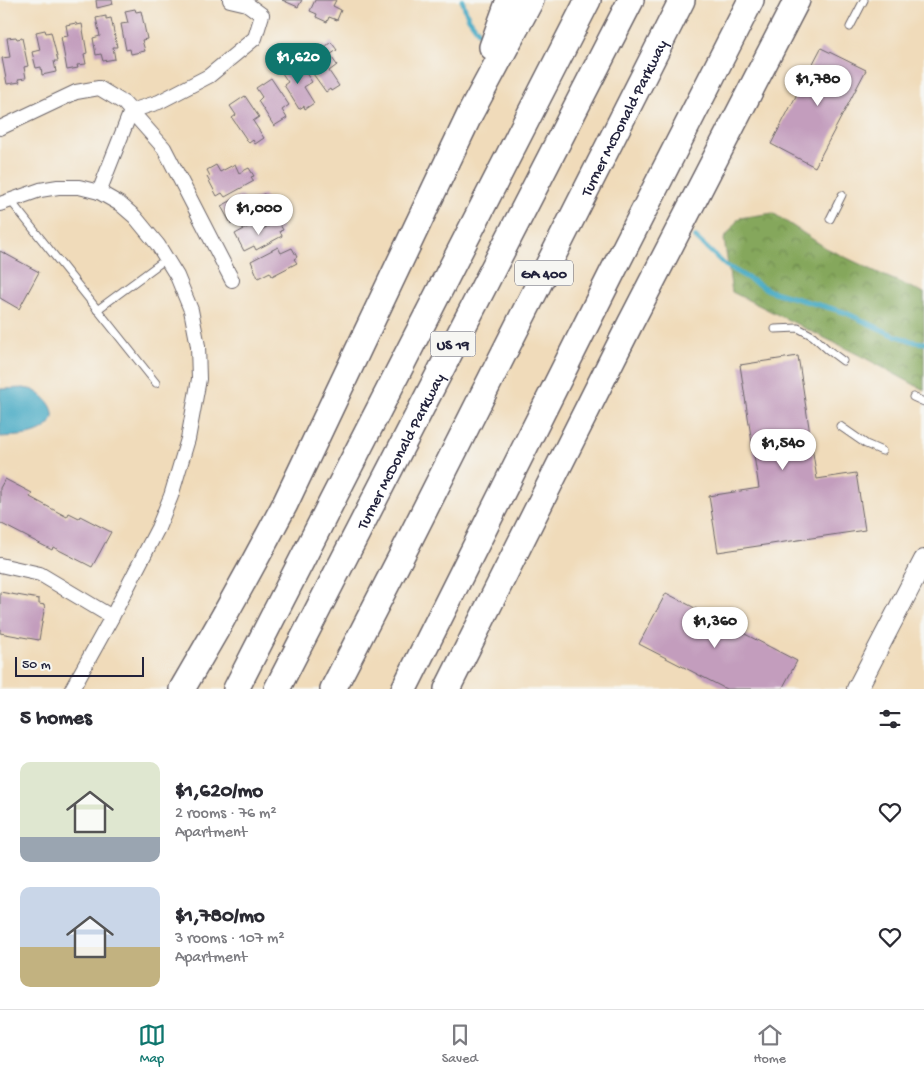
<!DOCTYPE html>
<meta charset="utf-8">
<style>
body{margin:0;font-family:"Gochi Hand",sans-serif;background:#f7f7f7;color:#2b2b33;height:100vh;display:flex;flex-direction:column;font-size:19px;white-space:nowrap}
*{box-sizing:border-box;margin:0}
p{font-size:16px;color:#7c7c81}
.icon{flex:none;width:28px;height:28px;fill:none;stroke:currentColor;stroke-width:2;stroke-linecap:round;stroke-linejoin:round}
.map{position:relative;height:689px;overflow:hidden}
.panel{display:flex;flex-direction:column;background:#fff;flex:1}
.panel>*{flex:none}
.scale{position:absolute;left:15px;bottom:12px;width:129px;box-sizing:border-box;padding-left:5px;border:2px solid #22223b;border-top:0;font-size:14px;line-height:18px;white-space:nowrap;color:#22223b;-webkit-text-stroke:4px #f6f6f2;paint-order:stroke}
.price{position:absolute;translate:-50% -42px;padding:0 11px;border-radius:18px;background:#fff;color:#222;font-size:16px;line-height:32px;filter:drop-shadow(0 1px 2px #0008)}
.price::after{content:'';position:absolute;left:50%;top:30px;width:15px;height:11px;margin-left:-8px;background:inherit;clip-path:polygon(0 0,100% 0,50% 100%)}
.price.selected{background:#0f766e;color:#fff}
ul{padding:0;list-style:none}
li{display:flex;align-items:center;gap:15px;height:125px;padding:0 20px}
li span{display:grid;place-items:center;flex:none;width:140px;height:100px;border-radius:10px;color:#555}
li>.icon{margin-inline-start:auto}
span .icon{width:60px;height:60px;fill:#fffc;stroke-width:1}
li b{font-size:21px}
h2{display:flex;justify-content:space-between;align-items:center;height:60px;padding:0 20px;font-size:21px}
.menu{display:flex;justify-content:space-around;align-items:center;height:70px;border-top:1px solid #e1e1e2;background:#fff;font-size:14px;color:#7c7c81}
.menu a{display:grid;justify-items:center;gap:2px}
.menu .selected{color:#0f766e}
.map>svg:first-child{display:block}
.forest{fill:url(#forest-crowns);stroke:#54644c}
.water{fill:#43a8c3;stroke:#32657f}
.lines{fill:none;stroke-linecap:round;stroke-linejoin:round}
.stream{stroke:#43a8c3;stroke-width:5}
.building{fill:#c39dbd}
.lane-casing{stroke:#6a6367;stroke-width:9}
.street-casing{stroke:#6a6367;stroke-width:16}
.secondary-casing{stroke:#6a6367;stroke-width:22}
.highway-casing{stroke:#6a6367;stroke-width:28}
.lane{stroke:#fff;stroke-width:7}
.street{stroke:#fff;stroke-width:14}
.secondary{stroke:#fff;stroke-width:20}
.highway{stroke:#fff;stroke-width:25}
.labels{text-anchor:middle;stroke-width:4;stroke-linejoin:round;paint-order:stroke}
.shield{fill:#f6f6f2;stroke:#626272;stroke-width:1}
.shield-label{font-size:15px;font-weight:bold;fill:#22223b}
.street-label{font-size:16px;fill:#22223b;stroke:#f6f6f2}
</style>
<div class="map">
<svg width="924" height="689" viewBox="0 0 924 689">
<defs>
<pattern id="forest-crowns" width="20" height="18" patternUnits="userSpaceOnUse" patternTransform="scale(1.25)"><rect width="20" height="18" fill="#85a75c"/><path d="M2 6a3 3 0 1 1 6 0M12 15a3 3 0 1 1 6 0" fill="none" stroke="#6c884d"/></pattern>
</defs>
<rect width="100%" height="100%" fill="#f6f6f2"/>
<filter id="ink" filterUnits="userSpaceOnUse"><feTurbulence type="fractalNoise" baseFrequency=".02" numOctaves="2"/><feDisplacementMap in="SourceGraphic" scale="10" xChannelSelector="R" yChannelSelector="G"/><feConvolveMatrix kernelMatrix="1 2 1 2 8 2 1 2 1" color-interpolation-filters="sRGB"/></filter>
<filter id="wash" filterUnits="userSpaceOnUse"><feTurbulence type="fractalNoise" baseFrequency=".0096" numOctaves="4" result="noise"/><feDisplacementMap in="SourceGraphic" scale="20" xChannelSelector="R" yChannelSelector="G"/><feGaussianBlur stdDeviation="1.12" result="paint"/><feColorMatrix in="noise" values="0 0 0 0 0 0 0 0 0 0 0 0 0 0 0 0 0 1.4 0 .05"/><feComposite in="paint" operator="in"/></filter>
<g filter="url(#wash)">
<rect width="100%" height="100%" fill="#f0dbba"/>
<polygon class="forest" points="773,213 826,248 885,276 924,293 924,390 865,358 732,292 724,239 739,218"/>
<path class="water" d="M24 388C28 389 32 389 35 391 51 400 63 419 42 430 30 437 14 436 0 437V389Z"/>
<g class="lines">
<g class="stream">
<polyline points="462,0 468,17 486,42"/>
<polyline points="695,237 725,265 770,291 844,312 891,334 915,342 924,343"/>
</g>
</g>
<g id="blocks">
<g class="building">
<polygon points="96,0 112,0 113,4 97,8"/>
<polygon points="282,0 302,0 298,7"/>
<polygon points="315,0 336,0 333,6 341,10 337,20 329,17 327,22 316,17 317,14 310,11"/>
<polygon points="135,9 136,12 141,11 147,39 142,40 145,51 131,54 130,49 126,50 121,24 128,23 125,11"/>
<polygon points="106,16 106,19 111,18 117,47 113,47 115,59 103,61 101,54 96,55 93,38 100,36 96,18"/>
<polygon points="76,23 77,25 82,24 87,53 84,54 86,64 77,65 78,68 67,70 61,37 68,36 66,25"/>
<polygon points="45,30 46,33 51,32 58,61 54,61 56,72 42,75 41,67 36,68 32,52 40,50 36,32"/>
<polygon points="16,37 17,39 22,38 28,66 24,67 26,78 18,79 20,82 7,84 2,58 10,57 7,38"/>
<polygon points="331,42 337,50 330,55 337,65 329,71 339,86 331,91 330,89 326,92 311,71 315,68 307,56 323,45 325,47"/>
<polygon points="821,48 866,70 815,167 771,144"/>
<polygon points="297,60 312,82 304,87 314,103 305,109 304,106 299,109 284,85 288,82 282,73 289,68 287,66"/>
<polygon points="271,78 289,105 282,110 287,118 274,126 258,101 262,97 256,88"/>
<polygon points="245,96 259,117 253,121 264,138 255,144 253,140 249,143 232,118 236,115 230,106"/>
<polygon points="235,164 239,173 249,168 254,176 251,177 254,181 225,197 222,193 217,196 207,177 210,176 207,170 216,165 220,172"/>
<polygon points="264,194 268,204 266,205 268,209 241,223 239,219 231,224 221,206 242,195 247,203"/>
<polygon points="278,221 283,230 280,231 282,236 256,250 254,246 244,251 235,234 257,222 261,230"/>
<polygon points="278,247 281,253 292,248 297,257 294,259 297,263 272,276 270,272 258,278 251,261"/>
<polygon points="0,251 39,272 19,309 0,298"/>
<polygon points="798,356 817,479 856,473 865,530 718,552 709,496 759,488 740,365"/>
<polygon points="5,479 32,493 30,497 67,517 69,513 79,518 80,516 111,532 92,567 53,547 52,550 0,523 0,488"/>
<polygon points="0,592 39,599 39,604 45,605 39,640 0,633"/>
<polygon points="666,593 797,661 782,689 726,689 639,644"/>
</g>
</g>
</g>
<g filter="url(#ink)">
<use href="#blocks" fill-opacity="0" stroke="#6a6367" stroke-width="1"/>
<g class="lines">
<g class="lane-casing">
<g id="lane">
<polyline points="850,27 864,0"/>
<polyline points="10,200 156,383"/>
<polyline points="830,219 842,195"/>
<polyline points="97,310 166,259"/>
<polyline points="775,329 798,328 813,336 827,349 843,361"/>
<polyline points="913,397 924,402"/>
<polyline points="840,426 866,444 882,451"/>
</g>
</g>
<g class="street-casing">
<g id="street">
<polyline points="0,128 76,92 99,88 124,103 164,148 232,280"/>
<polyline points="99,192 131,111 159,102 209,76 255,38 262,15 247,4 230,0"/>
<polyline points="0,204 40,190 58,187 79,187 99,192 120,204 135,217 158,245 177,276 191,310 198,346 199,379 188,439 171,496 158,528 112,617 72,689"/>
<polyline points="0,565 40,574 112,617"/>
</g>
</g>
<g class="secondary-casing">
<polyline id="secondary" points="857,689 924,560"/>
</g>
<g class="highway-casing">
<g id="highway">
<polyline points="492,47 509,0"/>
<path d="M182 689C218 628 252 567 285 504L471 112 531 0"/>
<polyline points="236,689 588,0"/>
<path id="s1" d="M277 689 631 0"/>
<path id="s2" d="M333 689 407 545 682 0"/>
<polyline points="404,689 611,275 751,0"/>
<polyline points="447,689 630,324 797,0"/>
</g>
</g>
<use href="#lane" class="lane"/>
<use href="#street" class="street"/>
<use href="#secondary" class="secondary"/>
<use href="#highway" class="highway"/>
</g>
</g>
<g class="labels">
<g class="shield">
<rect x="515" y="260.5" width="58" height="25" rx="4"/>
<rect x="430.5" y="331.5" width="45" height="25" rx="4"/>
</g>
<g class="shield-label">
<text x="544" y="278">GA 400</text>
<text x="453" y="349">US 19</text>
</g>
<g class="street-label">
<text dy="6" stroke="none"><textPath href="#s2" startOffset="641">Turner McDonald Parkway</textPath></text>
<text dy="6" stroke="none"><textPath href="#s1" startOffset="268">Turner McDonald Parkway</textPath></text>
</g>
</g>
</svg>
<div class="scale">50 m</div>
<b class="price selected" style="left:298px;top:85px">$1,620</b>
<b class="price" style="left:818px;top:107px">$1,780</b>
<b class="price" style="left:259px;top:236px">$1,000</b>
<b class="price" style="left:783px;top:471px">$1,540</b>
<b class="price" style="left:715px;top:649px">$1,360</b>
</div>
<section class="panel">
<h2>5 homes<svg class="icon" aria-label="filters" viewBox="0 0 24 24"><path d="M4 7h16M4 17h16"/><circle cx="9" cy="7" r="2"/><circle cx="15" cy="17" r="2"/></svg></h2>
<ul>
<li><span style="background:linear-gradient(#dfe7d0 75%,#9aa5b1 0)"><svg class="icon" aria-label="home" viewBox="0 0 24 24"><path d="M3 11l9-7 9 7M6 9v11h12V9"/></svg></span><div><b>$1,620/mo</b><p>2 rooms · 76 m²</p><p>Apartment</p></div><svg class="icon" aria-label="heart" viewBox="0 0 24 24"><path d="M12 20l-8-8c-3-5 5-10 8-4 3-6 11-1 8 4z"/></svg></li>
<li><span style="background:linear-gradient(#c9d6e8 60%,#c2b280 0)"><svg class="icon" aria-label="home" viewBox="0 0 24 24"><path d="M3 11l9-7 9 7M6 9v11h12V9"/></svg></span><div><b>$1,780/mo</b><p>3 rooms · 107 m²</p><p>Apartment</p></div><svg class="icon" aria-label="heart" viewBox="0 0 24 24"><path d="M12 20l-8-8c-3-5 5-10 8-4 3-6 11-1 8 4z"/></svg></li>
</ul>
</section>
<nav class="menu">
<a class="selected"><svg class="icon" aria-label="map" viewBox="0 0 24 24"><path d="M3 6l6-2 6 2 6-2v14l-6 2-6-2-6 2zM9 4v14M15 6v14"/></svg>Map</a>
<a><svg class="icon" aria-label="saved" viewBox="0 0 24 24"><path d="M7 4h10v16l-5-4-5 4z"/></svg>Saved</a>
<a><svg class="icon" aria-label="home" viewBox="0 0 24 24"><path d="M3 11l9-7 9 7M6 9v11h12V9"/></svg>Home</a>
</nav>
